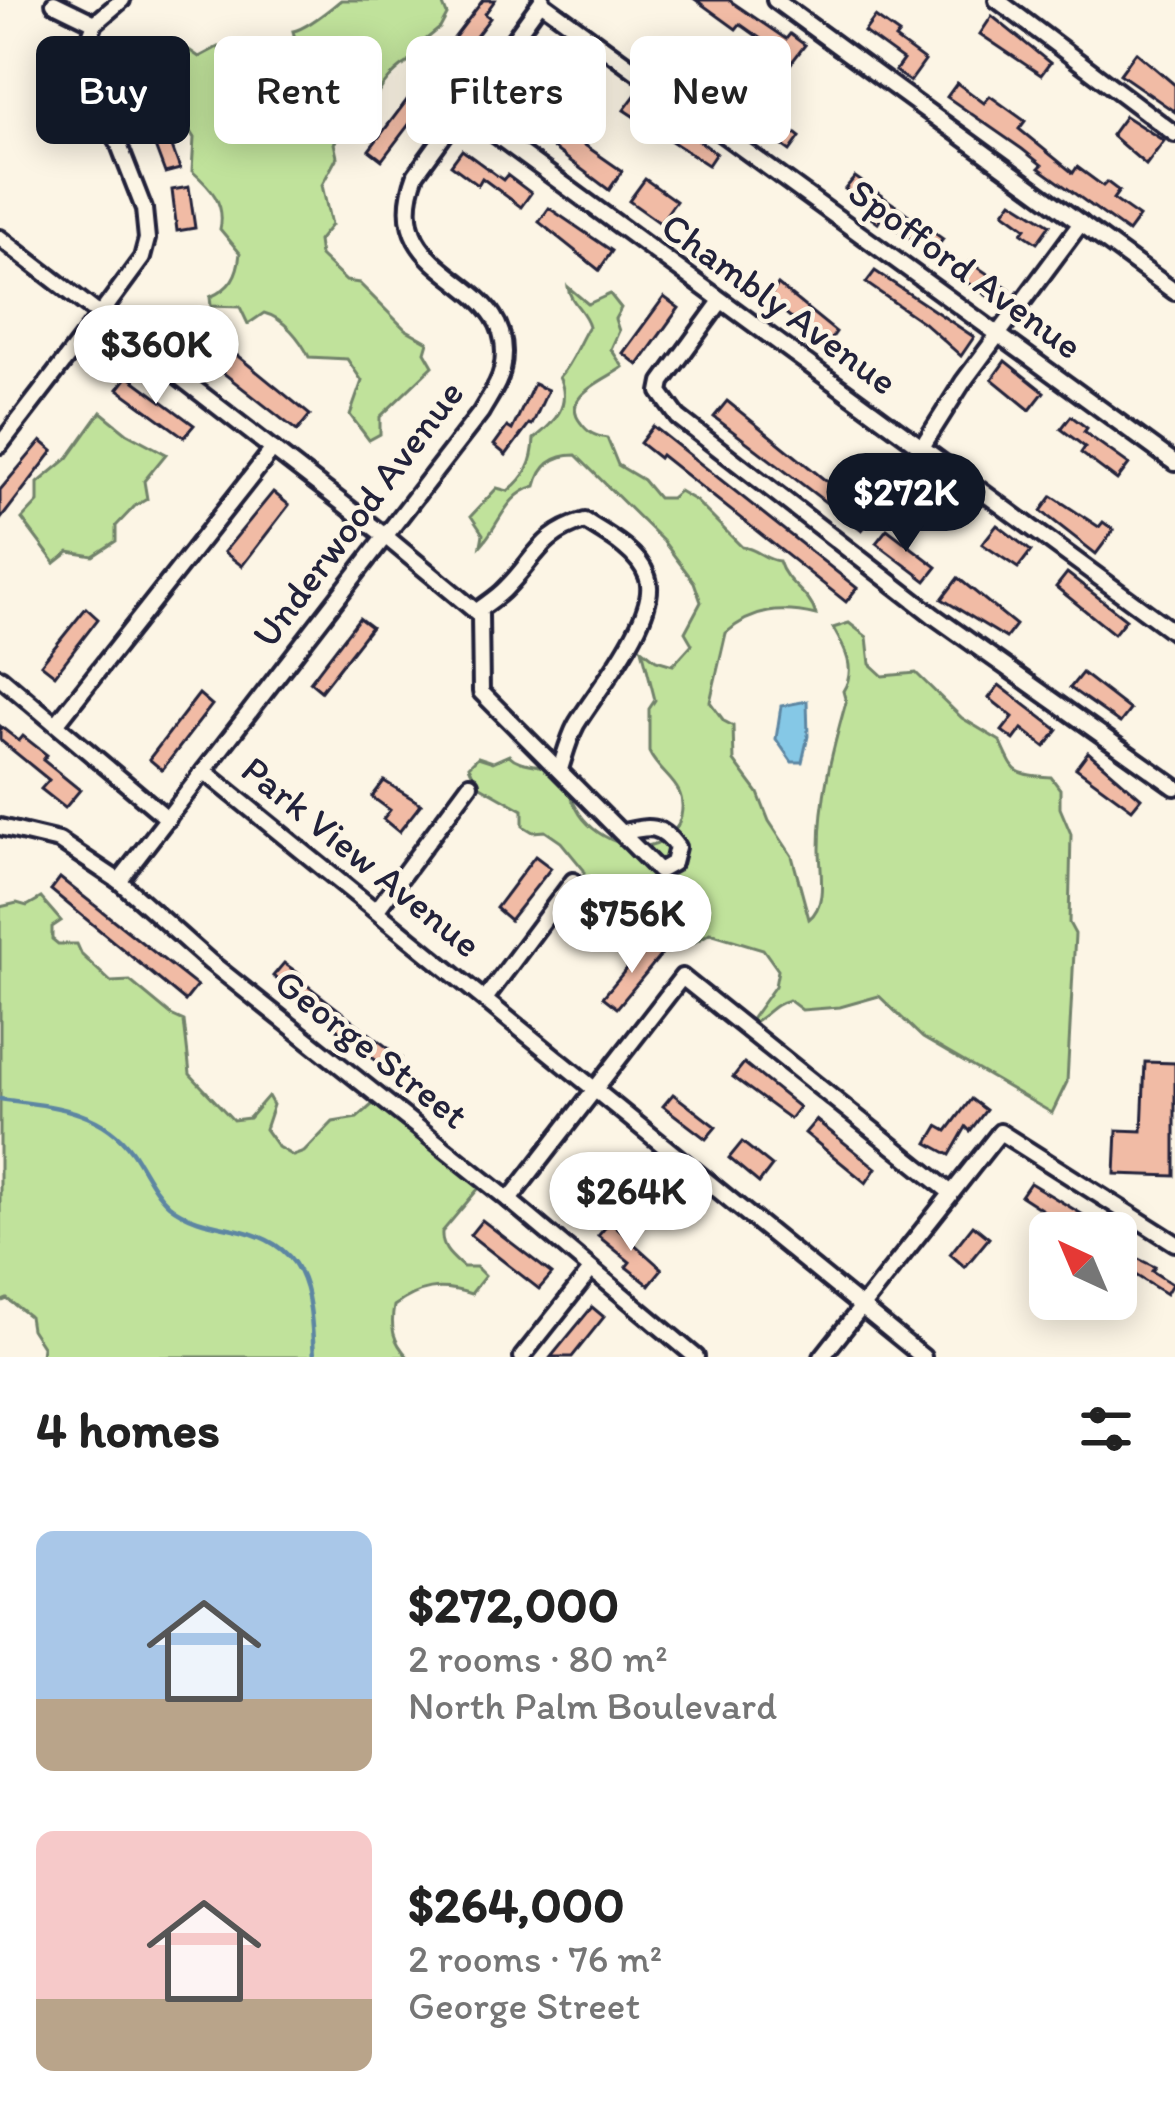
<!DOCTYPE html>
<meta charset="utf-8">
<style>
body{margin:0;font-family:Itim,sans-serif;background:#f6f6f6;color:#222;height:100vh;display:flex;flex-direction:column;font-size:45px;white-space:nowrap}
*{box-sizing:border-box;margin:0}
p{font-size:39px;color:#767676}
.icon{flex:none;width:66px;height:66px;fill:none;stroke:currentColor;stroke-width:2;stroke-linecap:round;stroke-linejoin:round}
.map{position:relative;height:1357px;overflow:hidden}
.sheet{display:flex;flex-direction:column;background:#fff;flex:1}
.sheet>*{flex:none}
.banner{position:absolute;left:36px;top:36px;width:1104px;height:108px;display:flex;gap:24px}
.needle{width:78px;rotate:316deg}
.controls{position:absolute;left:1029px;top:1212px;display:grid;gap:24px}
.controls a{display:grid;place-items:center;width:108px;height:108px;border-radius:18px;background:#fff;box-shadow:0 6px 30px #0003;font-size:60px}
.price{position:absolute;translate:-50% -102px;padding:0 27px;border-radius:42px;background:#fff;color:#222;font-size:39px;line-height:78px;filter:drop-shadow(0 3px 6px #0008)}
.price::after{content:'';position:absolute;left:50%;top:72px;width:36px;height:27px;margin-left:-18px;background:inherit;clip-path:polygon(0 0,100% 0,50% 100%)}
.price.current{background:#111827;color:#fff}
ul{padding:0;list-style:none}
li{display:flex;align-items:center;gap:36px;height:300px;padding:0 36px}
li span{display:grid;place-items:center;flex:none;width:336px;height:240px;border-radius:18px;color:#555}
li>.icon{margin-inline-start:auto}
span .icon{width:144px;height:144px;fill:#fffc;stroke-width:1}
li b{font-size:51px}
h2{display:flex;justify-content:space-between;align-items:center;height:144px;padding:0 36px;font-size:51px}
.tag{padding:0 42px;border-radius:18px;background:#fff;box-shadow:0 6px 30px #0003;font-size:42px;line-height:108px}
.tag.current{background:#111827;color:#fff}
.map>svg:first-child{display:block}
.green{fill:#c0e29b;stroke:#71826b;stroke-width:3}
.water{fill:#85c8e6;stroke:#5d86a2;stroke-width:3}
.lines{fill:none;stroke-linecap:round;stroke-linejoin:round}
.stream{stroke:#5d86a2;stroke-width:4.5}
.building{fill:#f1bba5;stroke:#22223b;stroke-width:3}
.street-casing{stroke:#22223b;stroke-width:22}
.street{stroke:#fcf5e5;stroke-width:14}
.labels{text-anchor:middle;stroke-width:9;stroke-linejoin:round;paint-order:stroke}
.street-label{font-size:39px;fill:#22223b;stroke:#fcf5e5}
</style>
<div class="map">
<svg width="1175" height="1357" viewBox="0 0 1175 1357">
<rect width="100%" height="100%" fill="#fcf5e5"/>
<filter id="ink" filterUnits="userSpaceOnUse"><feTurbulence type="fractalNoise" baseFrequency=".00833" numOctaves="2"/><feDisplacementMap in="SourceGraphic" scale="24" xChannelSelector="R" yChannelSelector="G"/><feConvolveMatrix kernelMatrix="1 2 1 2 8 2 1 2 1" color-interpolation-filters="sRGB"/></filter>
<g filter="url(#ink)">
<g class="green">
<path d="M341 0H441L447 15 440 28 419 45 417 58C397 66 377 88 372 109L354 121 334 143 337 157 322 185 331 225 318 241 320 256 346 281 359 283 405 329 428 342 425 352 433 366 380 417V434L369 440 350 415 362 381 347 359 309 357C301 340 284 318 264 313L248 324 240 307 211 306 210 297C231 288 238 275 240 253L220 229C226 203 210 187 192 171L194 138 184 122 188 111 184 101 160 82 159 60 182 45 199 57 218 47 229 61C225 90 225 109 242 135L261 139C299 96 309 90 293 31 306 29 329 10 341 0Z"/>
<path d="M568 287 588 304 610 294 621 308 615 319 619 331 611 349 623 367C606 380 559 396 581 423 588 433 595 436 607 438L618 465 643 480 658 498H671L679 491 696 501 742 547C757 548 764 560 779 561 786 585 810 592 816 615 782 607 753 609 726 633L710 702 724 721 733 726 734 761 758 793 769 821 792 856 809 919C828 904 820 872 820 849 820 797 832 752 846 702L843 691C857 669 845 649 833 628L849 623 867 637 870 664 883 676 916 673 962 718 1000 741C1016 774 1011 774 1051 777L1060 789V808L1071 834 1069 923 1075 934 1067 1082 1052 1113 923 1038 879 996 840 1007 802 1010 789 1000C771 1004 764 1020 747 1025L775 986 778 970 763 949 710 933 695 942 677 918 671 914 656 916 633 905 618 886H584V870L561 842 545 831 533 832 523 826V810L477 784 469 766 478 757 493 762 509 755C521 767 538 762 552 771 564 778 570 797 577 809 591 837 639 859 666 838 675 831 678 827 681 816 688 784 661 777 649 752V709L655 700 642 649 656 660 673 665 692 644 685 632 701 602 694 582 664 542 576 455C555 455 541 464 536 486 505 494 500 525 481 545L483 534 471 516 497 488 508 491C526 476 533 463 534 439 555 422 572 405 559 377 573 362 578 343 589 326 585 310 570 303 568 287Z"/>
<polygon points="101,412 127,433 166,454 144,481 147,499 135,506 116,526 116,541 93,556 69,552 55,563 22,519 38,502 38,483 68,458"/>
<path d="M41 898 61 921 52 927V939L58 944H77L82 955 111 982 130 981 171 1015 184 1021 190 1074 233 1120 249 1118 268 1096 273 1105 265 1129 278 1147 293 1156 304 1152 333 1122 357 1118 381 1097 484 1182 442 1232C441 1249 451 1256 463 1267H476L485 1276 471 1294C440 1283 419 1288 394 1306 390 1328 393 1341 408 1357H41L42 1346 31 1329 29 1316 7 1299 0 1302V907L17 903 27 906Z"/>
</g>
<polygon class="water" points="807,701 808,736 802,762 792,762 776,739 781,706"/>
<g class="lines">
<path class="stream" d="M0 1099C49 1106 101 1108 132 1152 144 1169 153 1191 169 1205 186 1219 209 1224 229 1228 308 1243 310 1287 314 1357"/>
</g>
<g class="building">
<polygon points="483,0 495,0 485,14 490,18 382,160 369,150"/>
<polygon points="696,0 729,0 786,39 790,34 805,45 789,66 775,55 778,51 740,24 736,29"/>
<polygon points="992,16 1050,63 1041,75 980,34"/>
<polygon points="875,17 899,34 895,39 925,61 910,82 895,71 903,60 864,32"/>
<polygon points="547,39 574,60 560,78 533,58"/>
<polygon points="669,43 713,70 704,83 659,56"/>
<polygon points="136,48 180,169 165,173 120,53"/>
<polygon points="1136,52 1175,85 1175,112 1120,74"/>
<polygon points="957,83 984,103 990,96 1025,121 1019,129 1073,173 1077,167 1103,186 1107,182 1119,191 1113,199 1139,217 1128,232 1039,168 1042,165 1022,149 947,97"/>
<polygon points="742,92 800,137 790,151 730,108"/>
<polygon points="636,94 716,153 708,165 624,110"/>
<polygon points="543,116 622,171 609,190 532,132"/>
<polygon points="1125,116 1164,141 1146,165 1111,135"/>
<polygon points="462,150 503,180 507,175 531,193 521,207 482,178 478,185 451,165"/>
<polygon points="855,177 943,239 932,254 881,218 878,223 864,213 869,207 845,189"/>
<polygon points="645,179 676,201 660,223 629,201"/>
<polygon points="189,187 195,228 177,231 172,190"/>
<polygon points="1012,201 1050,225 1037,243 1022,233 1026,228 1004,212"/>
<polygon points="549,208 612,251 599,270 539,222"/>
<polygon points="970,262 1010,289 999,304 959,277"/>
<polygon points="875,271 974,337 961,356 924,323 866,283"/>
<polygon points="778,285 836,332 826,346 768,299"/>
<polygon points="664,297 679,308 638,365 623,353"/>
<polygon points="217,339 310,415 297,431 203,357"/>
<polygon points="1005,361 1044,392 1030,410 992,379"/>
<polygon points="128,376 194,425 184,437 118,389"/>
<polygon points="534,384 548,390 532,425 529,424 506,455 494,445 507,427 512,430"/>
<polygon points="727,401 872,518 862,530 714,417"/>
<polygon points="1071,416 1087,428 1084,432 1129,464 1117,480 1081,453 1085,447 1061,429"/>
<polygon points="653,426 857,588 846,602 661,455 659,458 640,443"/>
<polygon points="41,441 53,451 0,520 0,490"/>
<polygon points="904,461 966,507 957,519 895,473"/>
<polygon points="273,492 289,505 242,566 224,552"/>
<polygon points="1052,496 1099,527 1103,522 1114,530 1096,554 1041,511"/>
<polygon points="997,525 1031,551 1018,568 982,544"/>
<polygon points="887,529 937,567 926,581 876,543"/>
<polygon points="1067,573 1126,619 1114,634 1056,587"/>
<polygon points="958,578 1016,625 1006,638 942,599"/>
<polygon points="86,608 98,619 55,675 41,664"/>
<polygon points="359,618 371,627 321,691 310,682"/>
<polygon points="1082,673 1130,710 1120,723 1070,688"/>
<polygon points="999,685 1058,730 1045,747 1022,729 1014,740 1002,731 1013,717 989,698"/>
<polygon points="199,694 212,705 162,770 149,759"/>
<polygon points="0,726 19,741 23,736 47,755 43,760 80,790 65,808 41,789 49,780 0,740"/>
<polygon points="1088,752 1141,798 1132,809 1076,768"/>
<polygon points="384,781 421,804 399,832 383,819 390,810 372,797"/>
<polygon points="535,856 551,868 510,920 496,908"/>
<polygon points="60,878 197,986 185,1001 51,890"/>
<polygon points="647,944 661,955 617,1008 603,997"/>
<polygon points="284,963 302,976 299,979 401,1058 390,1072 273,976"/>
<polygon points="1145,1062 1175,1063 1175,1176 1115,1174 1117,1130 1142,1131"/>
<polygon points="744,1063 799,1107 790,1119 733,1077"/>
<polygon points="673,1094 716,1127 706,1139 663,1106"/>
<polygon points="971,1099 986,1110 970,1131 966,1127 950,1155 928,1143 938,1126 947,1131"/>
<polygon points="816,1120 876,1168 866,1183 805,1133"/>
<polygon points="742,1142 772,1166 759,1183 729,1158"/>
<polygon points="1030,1183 1090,1219 1107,1233 1072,1233 1056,1223 1058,1220 1021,1196"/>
<polygon points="482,1220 552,1274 539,1289 470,1235"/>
<polygon points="610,1222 662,1269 649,1285 626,1267 630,1262 598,1236"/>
<polygon points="973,1225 989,1238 965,1267 950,1254"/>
<polygon points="1116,1248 1155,1267 1152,1271 1172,1284 1166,1294 1129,1271 1125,1277 1116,1271"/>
<polygon points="592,1307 604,1317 572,1357 551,1357"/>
</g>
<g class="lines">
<g class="street-casing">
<g id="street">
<polyline points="775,0 1175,292"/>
<polyline points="997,0 1175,134"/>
<polyline points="541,2 1175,463"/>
<polyline points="54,3 95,23"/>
<polyline points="462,110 1175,633"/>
<path d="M0 238 385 536 480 615 481 692 659 871 673 863 677 847C661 824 650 826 624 832"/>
<polyline points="721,301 662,382 660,392 678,417 934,616 1175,787"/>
<polyline points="0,445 106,307 142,258 147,239 144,209 112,127 88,42 95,23 122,0"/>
<polyline points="922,447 963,382 1081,223"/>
<path d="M476 612C486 604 498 597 506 588 536 558 540 534 585 521 606 534 638 551 647 576 662 612 595 693 576 725 569 738 565 754 560 769"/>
<polyline points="0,677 168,819"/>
<polyline points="57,723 273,449"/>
<polyline points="204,771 923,1357"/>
<polyline points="0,827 59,841 119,881 210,962 509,1200 696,1357"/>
<path d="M119 881 481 412C488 399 499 385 502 370 523 272 374 285 416 174L542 0"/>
<polyline points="376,911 470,784"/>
<polyline points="485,999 573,881"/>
<polyline points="509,1200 682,977 950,1192"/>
<polyline points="522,1357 591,1270"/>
<polyline points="822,1357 1000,1132 1175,1243"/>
</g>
</g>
<use href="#street" class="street"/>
</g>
</g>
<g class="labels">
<g class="street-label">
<text transform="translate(966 268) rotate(36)" y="14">Spofford Avenue</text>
<text transform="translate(780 303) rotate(36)" y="14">Chambly Avenue</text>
<text transform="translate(357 513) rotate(-53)" y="14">Underwood Avenue</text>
<text transform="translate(362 856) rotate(39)" y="14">Park View Avenue</text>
<text transform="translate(372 1048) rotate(38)" y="14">George Street</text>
</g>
</g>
</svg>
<div class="controls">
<a><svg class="needle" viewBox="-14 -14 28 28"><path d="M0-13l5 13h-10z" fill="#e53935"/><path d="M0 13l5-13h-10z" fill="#767676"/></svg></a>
</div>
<b class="price" style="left:156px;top:407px">$360K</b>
<b class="price current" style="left:906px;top:555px">$272K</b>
<b class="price" style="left:632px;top:976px">$756K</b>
<b class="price" style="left:631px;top:1254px">$264K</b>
<div class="banner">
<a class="tag current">Buy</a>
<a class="tag">Rent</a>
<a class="tag">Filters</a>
<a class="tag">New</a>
</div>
</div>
<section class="sheet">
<h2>4 homes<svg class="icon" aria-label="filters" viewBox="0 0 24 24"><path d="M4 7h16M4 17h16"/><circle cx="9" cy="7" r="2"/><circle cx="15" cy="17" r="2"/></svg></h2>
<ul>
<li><span style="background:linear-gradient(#a9c7e8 70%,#b9a48a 0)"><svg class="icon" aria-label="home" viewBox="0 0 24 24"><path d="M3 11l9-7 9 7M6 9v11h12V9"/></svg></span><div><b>$272,000</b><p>2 rooms · 80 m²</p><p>North Palm Boulevard</p></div></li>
<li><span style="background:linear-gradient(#f6c9c9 70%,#b9a48a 0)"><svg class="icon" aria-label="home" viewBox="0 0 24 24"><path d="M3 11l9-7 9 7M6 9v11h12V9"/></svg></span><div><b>$264,000</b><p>2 rooms · 76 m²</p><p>George Street</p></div></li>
</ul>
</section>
